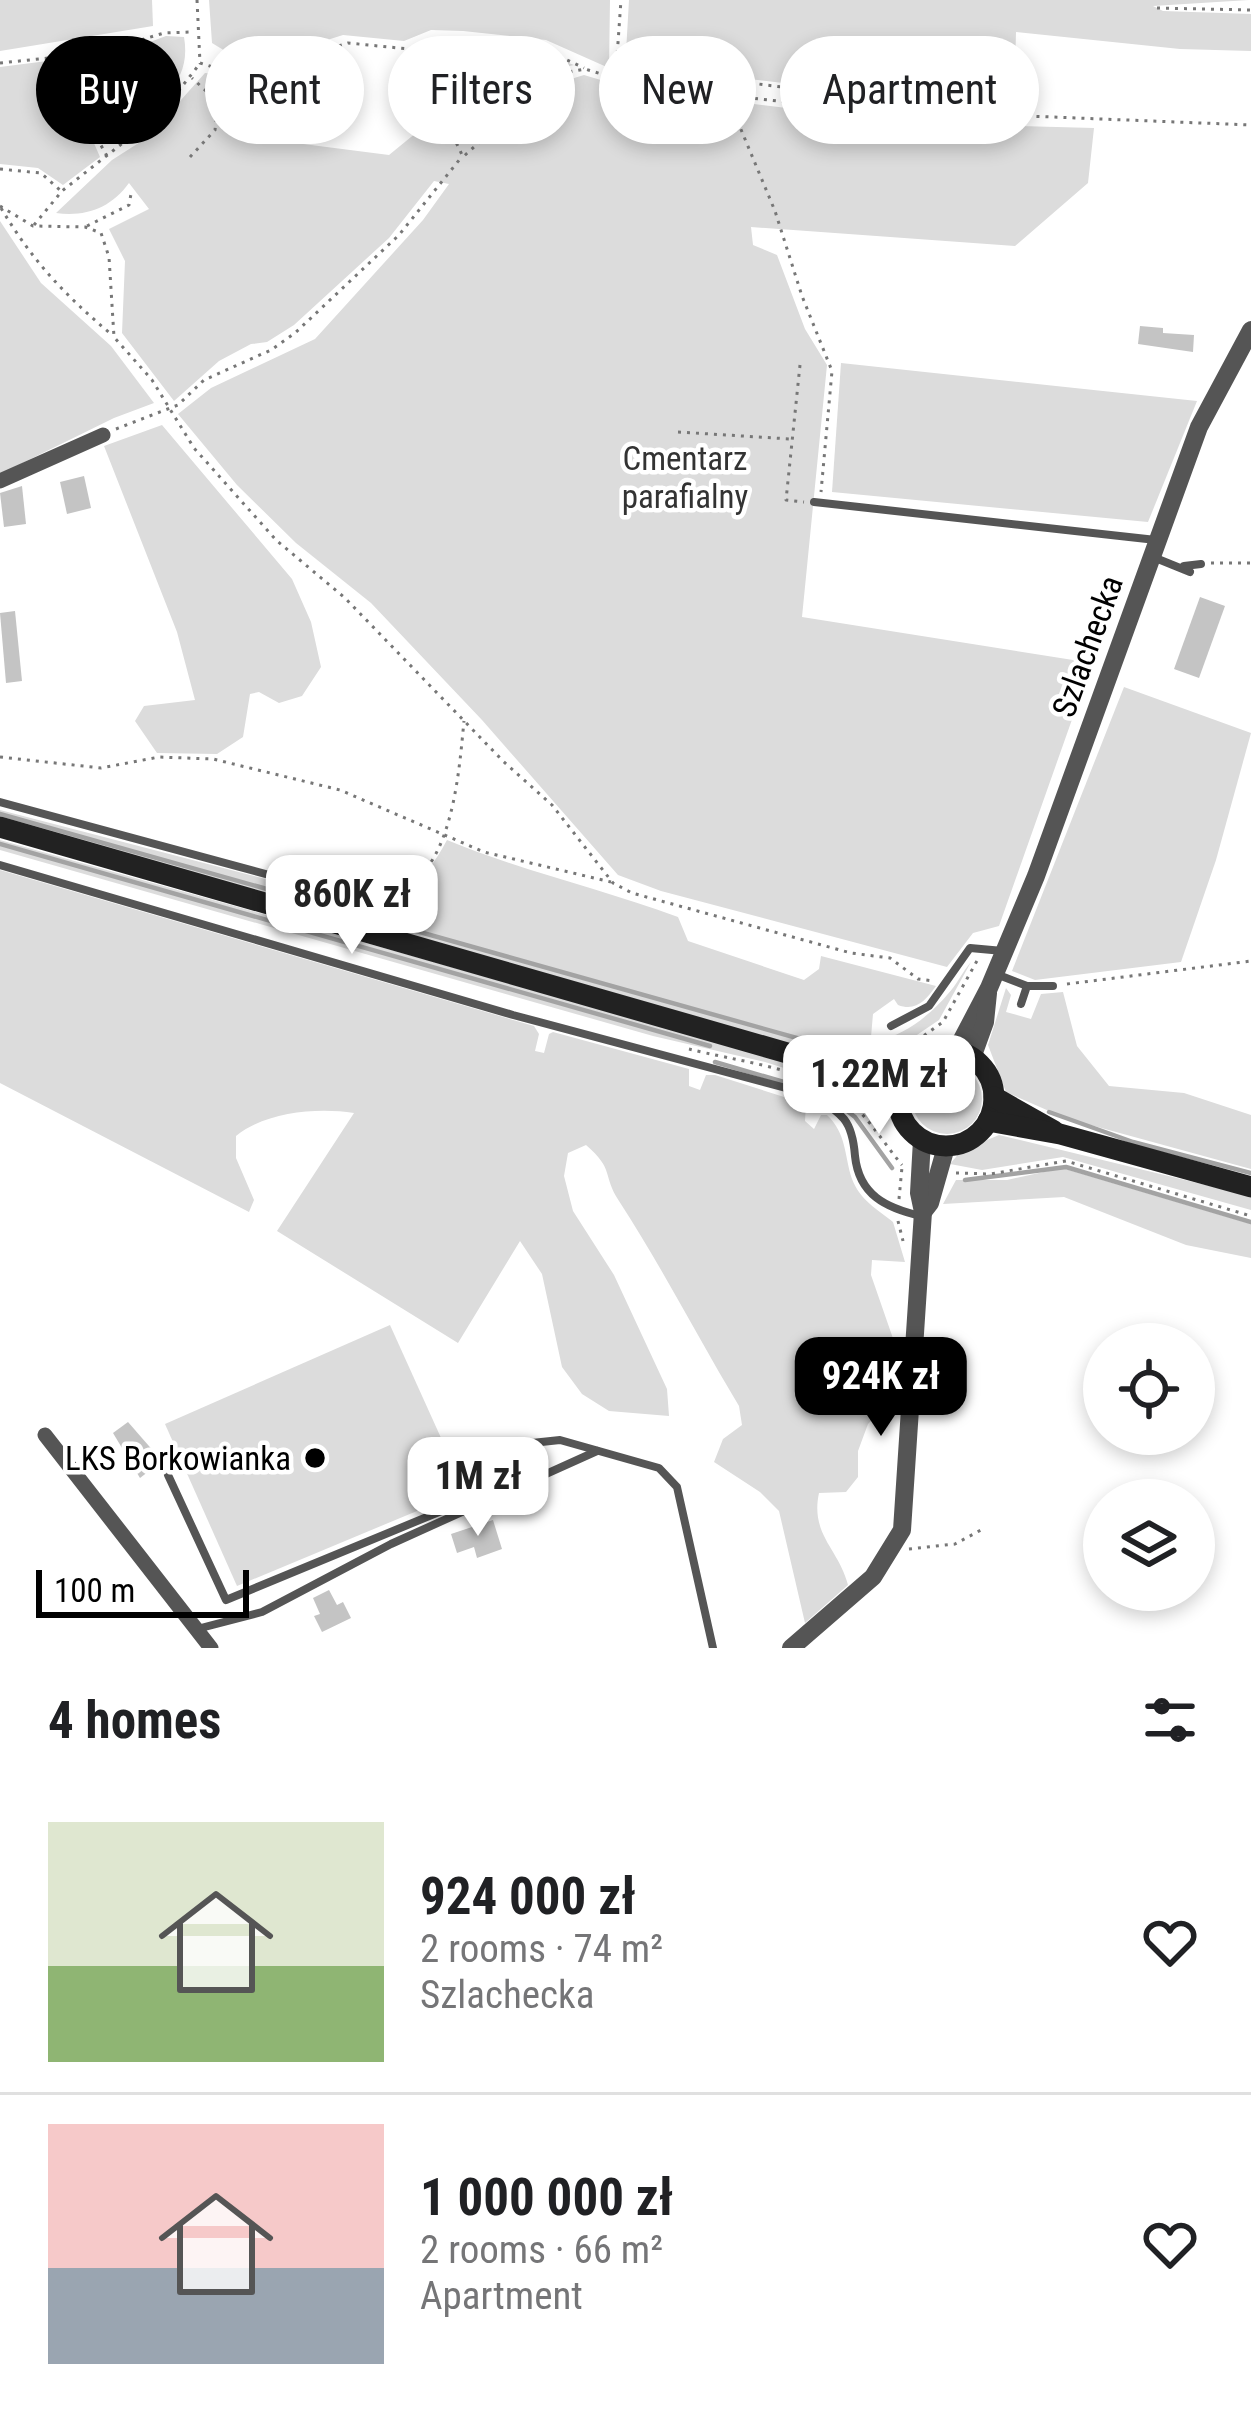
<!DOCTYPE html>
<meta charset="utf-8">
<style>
body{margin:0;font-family:"Roboto Condensed",sans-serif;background:#f6f6f6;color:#202124;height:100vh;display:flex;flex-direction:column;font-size:45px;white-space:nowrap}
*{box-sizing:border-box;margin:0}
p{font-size:39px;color:#757577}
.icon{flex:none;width:66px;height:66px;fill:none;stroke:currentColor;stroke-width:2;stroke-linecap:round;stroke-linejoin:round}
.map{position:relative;height:1648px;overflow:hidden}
.sheet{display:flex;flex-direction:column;background:#fff;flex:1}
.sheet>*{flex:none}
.guide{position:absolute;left:36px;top:36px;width:1179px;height:108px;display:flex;gap:24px}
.controls{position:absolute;left:1083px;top:1323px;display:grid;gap:24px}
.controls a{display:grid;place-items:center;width:132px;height:132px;border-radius:50%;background:#fff;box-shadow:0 6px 18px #0003;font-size:60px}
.scale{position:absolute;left:36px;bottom:30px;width:213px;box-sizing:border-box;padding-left:12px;border:6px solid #000;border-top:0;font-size:33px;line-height:42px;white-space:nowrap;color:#000;-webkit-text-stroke:9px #fff;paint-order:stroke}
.price{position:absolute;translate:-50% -102px;padding:0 27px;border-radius:24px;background:#fff;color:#222;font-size:39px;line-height:78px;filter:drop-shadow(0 3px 6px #0008)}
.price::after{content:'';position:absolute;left:50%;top:72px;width:36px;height:27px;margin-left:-18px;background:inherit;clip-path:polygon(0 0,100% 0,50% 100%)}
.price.active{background:#000;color:#fff}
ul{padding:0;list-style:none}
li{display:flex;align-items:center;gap:36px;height:300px;padding:0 48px}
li+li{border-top:3px solid #e0e0e0}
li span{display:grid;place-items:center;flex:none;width:336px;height:240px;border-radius:0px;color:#555}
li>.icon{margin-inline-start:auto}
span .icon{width:144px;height:144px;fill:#fffc;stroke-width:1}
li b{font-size:51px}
h2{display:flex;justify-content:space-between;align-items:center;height:144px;padding:0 48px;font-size:51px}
.tag{padding:0 42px;border-radius:54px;background:#fff;box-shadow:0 6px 18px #0003;font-size:42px;line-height:108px}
.tag.active{background:#000;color:#fff}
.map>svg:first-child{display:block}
.green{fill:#dcdcdc}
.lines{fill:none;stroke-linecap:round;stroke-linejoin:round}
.stream{stroke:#a3a3a3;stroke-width:4.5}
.building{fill:#c4c4c4}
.path{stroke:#777;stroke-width:3;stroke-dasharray:3 6;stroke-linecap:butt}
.service{stroke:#555;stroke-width:8}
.minor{stroke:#555;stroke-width:15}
.tertiary{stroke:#555;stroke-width:18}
.secondary{stroke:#222;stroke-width:21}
.poi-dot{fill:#000;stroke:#fff;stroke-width:4.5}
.labels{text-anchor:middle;stroke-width:9;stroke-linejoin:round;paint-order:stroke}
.park-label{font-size:33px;fill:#333;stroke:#fff}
.street-label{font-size:33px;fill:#000;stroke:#fff}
.poi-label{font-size:33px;fill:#000;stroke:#fff;text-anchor:end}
</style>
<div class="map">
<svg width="1251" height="1648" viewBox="0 0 1251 1648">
<rect width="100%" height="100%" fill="#fff"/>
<g class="green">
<polygon points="0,0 152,0 153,26 0,51"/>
<polygon points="209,0 610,0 609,68 546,40 463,31 431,30 404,41 343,35 289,52 230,54 212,43"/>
<path d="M629 0H1249L1153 6 1163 11 1251 14V51L1180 49 1016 32 1014 110 665 69 664 93 992 133 1019 126 1094 128 1088 183 1015 246 751 227 753 245 777 255 805 329 827 365 802 617 1092 663 999 926 973 933 947 967 661 891 618 875 482 720 371 603 296 543 237 485 178 414 211 388 315 339 423 220 449 184 434 181 389 238 294 325 267 342 251 344 219 361 174 401 122 333 125 261 109 229 149 209 129 183C111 208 86 217 56 213L112 160 148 137 205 73 249 77 273 95 272 140 389 155 422 128 457 133 433 63 420 52C451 38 475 51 507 54 534 56 548 55 574 65 538 71 506 113 481 137L496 141 558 83 584 75 624 87Z"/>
<path d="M166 36 184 37C191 77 167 95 141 122L132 113 114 107 93 117V141L100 157 63 185 38 168 0 164V67L126 51Z"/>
<polygon points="0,221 41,283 111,346 154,403 114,418 0,474"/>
<polygon points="841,363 1197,401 1148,522 832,492"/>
<polygon points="162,425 292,579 311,622 321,667 302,696 279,703 259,692 250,694 243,737 217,754 157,753 135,721 144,706 195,700 177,632 104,446"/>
<polygon points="1124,687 1251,733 1216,860 1181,962 1035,980 1012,971"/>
<path d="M0 810 319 893C387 901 412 905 447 840 522 871 602 889 678 917L688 941 804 980 819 969 821 956 936 986C926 1000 916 1012 898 1005L894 999 873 1014 871 1037C895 1045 931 1014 947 995 957 985 962 972 971 962L939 1020 883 1058H854L766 1038 0 818Z"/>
<polygon points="0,840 799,1065 862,1091 859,1105 813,1077 765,1062 653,1036 0,850"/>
<path d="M0 870 534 1026 539 1034 535 1051 544 1053 549 1034 553 1032 689 1069V1086L700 1090 706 1075H715L806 1104 805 1121 814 1129 821 1115H827C847 1134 844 1155 852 1179 860 1200 877 1209 893 1222L905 1262 872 1260 871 1275 897 1350 892 1399 868 1424 858 1451V1477L846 1492 819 1493C810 1535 839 1549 848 1585L805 1623 779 1511 760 1492 714 1462 723 1439 742 1425 739 1406C698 1338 662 1267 619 1201 602 1175 615 1170 586 1145L568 1153 564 1176 573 1211 614 1275 667 1389 669 1416 609 1411 582 1394 562 1367 542 1274 520 1241 458 1343 277 1231 354 1113C317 1107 265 1112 236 1136V1158L254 1200 249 1212 0 1083Z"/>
<polygon points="1006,988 1011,995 1006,1012 1031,1019 1041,994 1063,992 1077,1046 1109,1086 1184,1093 1251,1115 1251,1169 1065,1118 1006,1092 988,1045"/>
<circle cx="947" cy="1099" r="35"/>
<polygon points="999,1135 1251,1196 1251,1210 1063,1157 982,1170 950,1164 961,1151"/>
<polygon points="1062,1168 1251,1224 1251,1258 1186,1245 1064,1197 943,1204 956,1180 1007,1180"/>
<polygon points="390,1325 465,1491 237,1586 165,1424"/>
</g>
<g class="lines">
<g class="stream">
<path d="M0 814 811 1042C832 1047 854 1058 873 1045"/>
<polyline points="0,844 710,1046"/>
<polyline points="715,1062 825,1094 855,1117 892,1168"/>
<polyline points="1049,1112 1133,1142 1251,1173"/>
<polyline points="965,1180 1066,1167 1251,1222"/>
</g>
</g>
<g class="building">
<polygon points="1140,326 1163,328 1163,333 1194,335 1193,352 1138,344"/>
<polygon points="84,476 91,508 67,514 60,482"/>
<polygon points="22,486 26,524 4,527 0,493"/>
<polygon points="1200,597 1225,606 1199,678 1174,669"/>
<polygon points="15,611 22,681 6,683 0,613"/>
<polygon points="128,1422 162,1461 140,1478 113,1433"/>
<polygon points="493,1520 502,1549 477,1558 474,1547 457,1553 451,1534"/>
<polygon points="329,1590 337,1605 343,1602 351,1618 322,1632 314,1616 320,1614 313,1598"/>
</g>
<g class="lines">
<g class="path">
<polyline points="197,0 200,63 226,71 264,70 348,43 409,49 436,40 457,38 496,46 544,49 584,68"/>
<polyline points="1157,8 1251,10"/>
<polyline points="409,49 424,60 438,104 463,157 546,82 563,73 585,69 641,86 980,123 1014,116"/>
<polyline points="0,63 97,53 164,33 192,32"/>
<polyline points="616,71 621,0"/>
<polyline points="616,72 727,80 1002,115 1251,125"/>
<polyline points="727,96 775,211 802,296 832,371 821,492"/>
<polyline points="107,156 98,140 96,117 113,110 130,118 138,131"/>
<polyline points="190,157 215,130 218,102 192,78"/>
<polyline points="0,169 41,173 60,190"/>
<polyline points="0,206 33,226 85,227 101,233 109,257 114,337 152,380 194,448 276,540 345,598 503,761 552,805 613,883 632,893 851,953 890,958 918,979 934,981"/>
<path d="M1 208C33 262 65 295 112 335"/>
<polyline points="34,225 62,191 162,112 198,66"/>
<polyline points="87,226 129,205 131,194"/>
<polyline points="800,365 786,500 804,502"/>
<polyline points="116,429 178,405 204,380 271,350 295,333 399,235 460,159"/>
<polyline points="678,432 790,439"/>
<polyline points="1211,563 1251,563"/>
<polyline points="0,757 101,768 159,757 213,759 340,790 484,852 611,882"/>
<path d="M335 890C352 891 374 896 391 892 453 879 459 770 464 721"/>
<polyline points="1067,984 1251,961"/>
<path d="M689 1049C732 1060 805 1069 841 1095 866 1113 882 1141 902 1165"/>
<polyline points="902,1051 943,1022 978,959"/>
<polyline points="956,1173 990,1174 1066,1161 1251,1216"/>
<polyline points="899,1199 902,1167"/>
<polyline points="898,1221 903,1241"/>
<polyline points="909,1549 955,1544 981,1530"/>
</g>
<g class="service">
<polyline points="814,502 1156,540"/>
<polyline points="1153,557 1190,572"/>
<polyline points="1184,566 1201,564"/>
<polyline points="0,802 321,889"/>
<path d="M0 865 513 1015 812 1095C823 1102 836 1109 844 1119 852 1129 854 1143 855 1156 859 1195 886 1208 921 1216"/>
<polyline points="996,974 1027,986 1053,986"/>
<polyline points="1021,1004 1027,986"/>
<polyline points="891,1026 929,1006 970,948 1003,951"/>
<polyline points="168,1475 226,1600 468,1500 484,1477 532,1443 560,1440 659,1468 677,1487 713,1648"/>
<polyline points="197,1629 262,1612 391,1544 597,1451"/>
</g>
<g class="minor">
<polyline points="0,481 103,435"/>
<polyline points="45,1435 211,1648"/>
</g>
<g class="tertiary">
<polyline points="956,1051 989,988 1036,876 1199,427 1251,330"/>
<polyline points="972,1058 985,1022 988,993"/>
<polyline points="923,1212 930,1203 946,1147"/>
<polyline points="791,1648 873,1577 902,1530 923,1212 919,1193 922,1140"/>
</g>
<g class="secondary">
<polyline points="0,827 829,1065 908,1068"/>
<circle cx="946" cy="1098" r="48"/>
<polyline points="834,1069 898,1098"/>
<polyline points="994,1097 1054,1131"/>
<polyline points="988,1121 1060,1134 1251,1187"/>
</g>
</g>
<circle class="poi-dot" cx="315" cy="1458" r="12"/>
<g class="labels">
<g class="park-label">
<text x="685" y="470">Cmentarz<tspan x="685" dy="38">parafialny</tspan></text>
</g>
<g class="street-label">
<text transform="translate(1087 646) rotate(-70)" y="12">Szlachecka</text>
</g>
<g class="poi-label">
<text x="291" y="1470">LKS Borkowianka</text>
</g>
</g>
</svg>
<div class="controls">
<a><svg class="icon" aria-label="locate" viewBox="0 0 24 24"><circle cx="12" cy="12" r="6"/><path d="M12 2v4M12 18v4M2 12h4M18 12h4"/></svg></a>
<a><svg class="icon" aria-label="layers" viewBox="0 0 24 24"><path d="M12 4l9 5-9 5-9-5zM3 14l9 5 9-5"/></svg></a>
</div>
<div class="scale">100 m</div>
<b class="price" style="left:352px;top:957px">860K zł</b>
<b class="price" style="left:879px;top:1137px">1.22M zł</b>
<b class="price active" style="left:881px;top:1439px">924K zł</b>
<b class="price" style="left:478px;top:1539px">1M zł</b>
<div class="guide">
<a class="tag active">Buy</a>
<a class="tag">Rent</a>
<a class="tag">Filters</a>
<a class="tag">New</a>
<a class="tag">Apartment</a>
</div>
</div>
<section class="sheet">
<h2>4 homes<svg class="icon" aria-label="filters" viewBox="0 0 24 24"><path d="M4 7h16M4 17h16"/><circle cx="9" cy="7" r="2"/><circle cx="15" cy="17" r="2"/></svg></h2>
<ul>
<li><span style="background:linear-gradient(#dfe7d0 60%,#8fb573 0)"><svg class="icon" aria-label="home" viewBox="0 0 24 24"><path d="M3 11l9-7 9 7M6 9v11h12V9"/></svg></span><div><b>924 000 zł</b><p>2 rooms · 74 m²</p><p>Szlachecka</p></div><svg class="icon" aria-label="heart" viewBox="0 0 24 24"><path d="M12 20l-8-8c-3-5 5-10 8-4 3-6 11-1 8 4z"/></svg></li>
<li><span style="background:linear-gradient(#f6c9c9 60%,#9aa5b1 0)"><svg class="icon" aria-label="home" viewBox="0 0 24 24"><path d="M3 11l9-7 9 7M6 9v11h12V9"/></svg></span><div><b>1 000 000 zł</b><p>2 rooms · 66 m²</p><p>Apartment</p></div><svg class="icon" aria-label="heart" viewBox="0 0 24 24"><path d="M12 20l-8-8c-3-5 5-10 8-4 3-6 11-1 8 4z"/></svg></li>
</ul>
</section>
